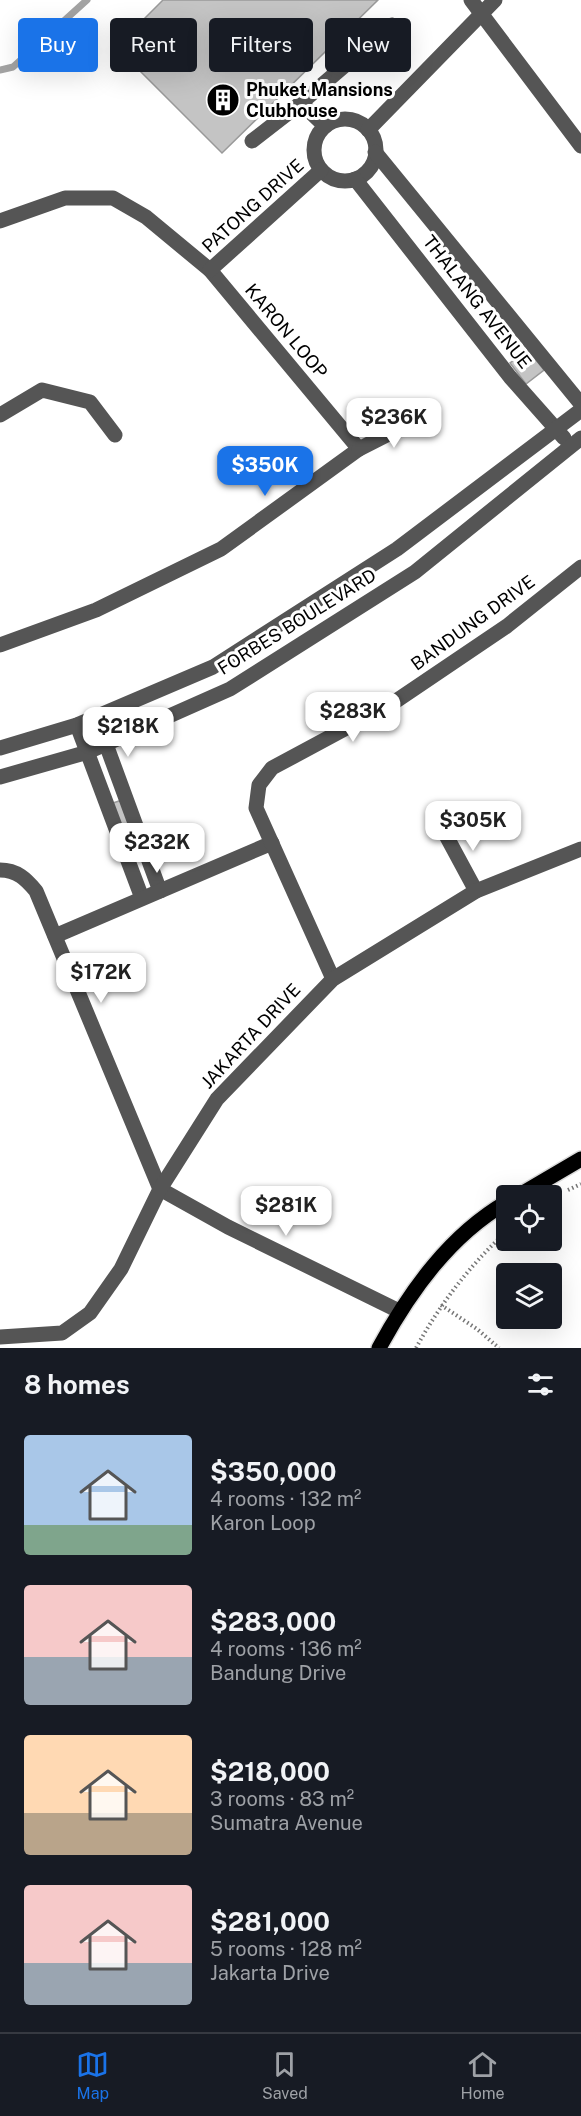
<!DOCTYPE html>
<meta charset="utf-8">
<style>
body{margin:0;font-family:"Public Sans",sans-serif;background:#242831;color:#f1f3f6;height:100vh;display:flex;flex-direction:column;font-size:22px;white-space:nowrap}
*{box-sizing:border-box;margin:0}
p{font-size:20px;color:#9ea1a6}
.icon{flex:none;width:33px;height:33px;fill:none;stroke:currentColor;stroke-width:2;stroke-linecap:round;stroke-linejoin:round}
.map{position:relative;height:1348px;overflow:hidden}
.side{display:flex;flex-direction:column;background:#171b24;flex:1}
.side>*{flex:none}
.banner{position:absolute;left:18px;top:18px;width:546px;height:54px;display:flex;gap:12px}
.fabs{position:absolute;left:496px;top:1185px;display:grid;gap:12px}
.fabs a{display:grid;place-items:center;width:66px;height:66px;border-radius:6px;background:#171b24;box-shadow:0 6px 24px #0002;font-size:30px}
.price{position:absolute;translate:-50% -51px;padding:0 14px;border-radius:12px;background:#fff;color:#222;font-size:20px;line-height:39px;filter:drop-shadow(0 2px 3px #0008)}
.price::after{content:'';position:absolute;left:50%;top:36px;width:18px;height:14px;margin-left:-9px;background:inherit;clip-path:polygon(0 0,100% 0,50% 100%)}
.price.selected{background:#1a73e8;color:#fff}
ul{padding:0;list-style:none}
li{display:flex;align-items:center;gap:18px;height:150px;padding:0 24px}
li span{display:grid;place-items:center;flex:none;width:168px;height:120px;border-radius:6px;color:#555}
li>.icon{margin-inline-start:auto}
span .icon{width:72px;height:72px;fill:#fffc;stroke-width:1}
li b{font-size:26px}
h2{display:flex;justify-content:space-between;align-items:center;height:72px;padding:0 24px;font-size:26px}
.chip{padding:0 21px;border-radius:6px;background:#171b24;box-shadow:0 6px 24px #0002;font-size:21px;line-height:54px}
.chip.selected{background:#1a73e8;color:#fff}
.dock{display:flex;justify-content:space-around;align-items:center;height:84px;border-top:2px solid #363941;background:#171b24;font-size:16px;color:#9ea1a6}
.dock a{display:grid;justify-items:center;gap:3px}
.dock .selected{color:#1a73e8}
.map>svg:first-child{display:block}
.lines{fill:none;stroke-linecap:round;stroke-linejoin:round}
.stream{stroke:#a3a3a3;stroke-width:7}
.building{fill:#c4c4c4;stroke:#999;stroke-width:1.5}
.major-casing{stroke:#dbdbdb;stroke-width:18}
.path{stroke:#777;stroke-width:4;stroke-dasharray:1.5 3;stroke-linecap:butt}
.minor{stroke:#555;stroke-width:15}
.major{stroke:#000;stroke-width:15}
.labels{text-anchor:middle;stroke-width:6;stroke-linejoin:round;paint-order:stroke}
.poi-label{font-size:18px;font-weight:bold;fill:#000;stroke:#fff;text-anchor:start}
.street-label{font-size:18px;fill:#000;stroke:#fff}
</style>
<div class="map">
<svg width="581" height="1348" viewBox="0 0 581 1348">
<rect width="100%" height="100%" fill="#fff"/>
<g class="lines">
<polyline class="stream" points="0,70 13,67 87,0"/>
</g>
<g class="building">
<polygon points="163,0 378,0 222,153 116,47"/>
<polygon points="528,350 544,370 526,384 510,363"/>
<polygon points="122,800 132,825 120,829 110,804"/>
</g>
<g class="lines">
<g class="major-casing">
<g id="major">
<polyline points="518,1196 581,1159"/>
<path d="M379 1348C410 1291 450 1235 507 1202"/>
</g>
</g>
<g class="path">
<polyline points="568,1190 581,1184"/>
<polyline points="441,1305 477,1329 499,1348"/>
<path d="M416 1348C440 1304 470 1265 507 1231"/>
</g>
<g class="minor">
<polyline points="471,0 581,146"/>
<polyline points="301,103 325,126"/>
<circle cx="345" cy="150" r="31"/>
<polyline points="368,130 495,0"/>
<polyline points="252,141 301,103 392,25"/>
<polyline points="375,152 581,404"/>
<polyline points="355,179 510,377 564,438"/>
<polyline points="0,221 65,198 113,198 146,217 210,270 359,449 221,549 96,610 0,645"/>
<polyline points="210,270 321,170"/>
<polyline points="0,415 42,390 90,402 115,435"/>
<polyline points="359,449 414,421"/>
<polyline points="96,717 160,891"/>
<polyline points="77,725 142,898"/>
<polyline points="0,748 77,725 213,667 397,549 581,410"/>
<polyline points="0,777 88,752 230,689 415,572 581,438"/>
<polyline points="442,828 476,891"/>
<path d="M0 870C17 870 26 879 36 891L160 1189 228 1227 399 1311"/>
<polyline points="55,936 272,843"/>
<polyline points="333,979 256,808 259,785 272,768 393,703 507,626 581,567"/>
<polyline points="0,1337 62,1333 90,1313 121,1269 160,1189 217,1099 333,979 476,891 581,849"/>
</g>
<use href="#major" class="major"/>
</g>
<defs>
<g id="building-disc" transform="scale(1.725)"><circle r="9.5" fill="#000" stroke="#fff"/><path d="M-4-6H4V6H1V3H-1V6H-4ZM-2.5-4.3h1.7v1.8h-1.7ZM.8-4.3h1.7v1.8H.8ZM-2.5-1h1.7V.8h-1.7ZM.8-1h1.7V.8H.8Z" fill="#fff"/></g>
</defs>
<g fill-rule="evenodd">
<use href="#building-disc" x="223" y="100"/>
</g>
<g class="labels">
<g class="poi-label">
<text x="246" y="96">Phuket Mansions<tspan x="246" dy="21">Clubhouse</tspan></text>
</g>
<g class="street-label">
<text transform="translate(253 206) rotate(-42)" y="6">PATONG DRIVE</text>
<text transform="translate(477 302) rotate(52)" y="6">THALANG AVENUE</text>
<text transform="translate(286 331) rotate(50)" y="6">KARON LOOP</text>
<text transform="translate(297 622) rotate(-32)" y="6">FORBES BOULEVARD</text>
<text transform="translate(473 623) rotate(-36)" y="6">BANDUNG DRIVE</text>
<text transform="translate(251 1036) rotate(-47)" y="6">JAKARTA DRIVE</text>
</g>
</g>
</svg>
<div class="fabs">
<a><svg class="icon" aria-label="locate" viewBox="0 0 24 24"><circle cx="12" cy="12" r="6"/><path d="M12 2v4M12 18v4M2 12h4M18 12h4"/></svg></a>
<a><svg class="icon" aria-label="layers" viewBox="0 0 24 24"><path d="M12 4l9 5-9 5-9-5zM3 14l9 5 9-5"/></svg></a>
</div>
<b class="price" style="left:394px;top:449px">$236K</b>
<b class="price selected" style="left:265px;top:497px">$350K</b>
<b class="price" style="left:353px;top:743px">$283K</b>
<b class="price" style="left:128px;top:758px">$218K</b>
<b class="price" style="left:473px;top:852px">$305K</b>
<b class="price" style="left:157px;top:874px">$232K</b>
<b class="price" style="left:101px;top:1004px">$172K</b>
<b class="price" style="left:286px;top:1237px">$281K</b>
<div class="banner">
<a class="chip selected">Buy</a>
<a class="chip">Rent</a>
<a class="chip">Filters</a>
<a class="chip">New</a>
</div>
</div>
<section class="side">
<h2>8 homes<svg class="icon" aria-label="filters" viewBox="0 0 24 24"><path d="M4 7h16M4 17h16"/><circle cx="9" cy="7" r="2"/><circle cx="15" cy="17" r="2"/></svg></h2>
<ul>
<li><span style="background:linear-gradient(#a9c7e8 75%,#7fa58c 0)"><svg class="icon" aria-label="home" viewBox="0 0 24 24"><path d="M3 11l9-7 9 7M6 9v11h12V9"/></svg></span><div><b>$350,000</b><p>4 rooms · 132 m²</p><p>Karon Loop</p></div></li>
<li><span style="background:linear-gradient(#f6c9c9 60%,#9aa5b1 0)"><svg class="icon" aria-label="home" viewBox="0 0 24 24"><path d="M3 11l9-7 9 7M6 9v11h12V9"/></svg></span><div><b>$283,000</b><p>4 rooms · 136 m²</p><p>Bandung Drive</p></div></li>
<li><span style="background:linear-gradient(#ffd9b3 65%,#b9a48a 0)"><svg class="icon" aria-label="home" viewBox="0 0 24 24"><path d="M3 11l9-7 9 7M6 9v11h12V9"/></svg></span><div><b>$218,000</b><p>3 rooms · 83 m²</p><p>Sumatra Avenue</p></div></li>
<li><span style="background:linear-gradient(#f6c9c9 65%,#9aa5b1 0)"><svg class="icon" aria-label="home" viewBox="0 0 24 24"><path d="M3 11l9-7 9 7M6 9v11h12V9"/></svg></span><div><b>$281,000</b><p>5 rooms · 128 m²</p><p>Jakarta Drive</p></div></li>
</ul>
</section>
<nav class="dock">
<a class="selected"><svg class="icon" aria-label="map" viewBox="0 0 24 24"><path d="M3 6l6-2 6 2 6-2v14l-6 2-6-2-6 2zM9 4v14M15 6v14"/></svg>Map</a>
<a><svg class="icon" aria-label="saved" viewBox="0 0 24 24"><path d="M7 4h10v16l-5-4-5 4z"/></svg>Saved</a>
<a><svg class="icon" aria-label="home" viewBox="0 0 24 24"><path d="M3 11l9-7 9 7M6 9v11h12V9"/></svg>Home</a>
</nav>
